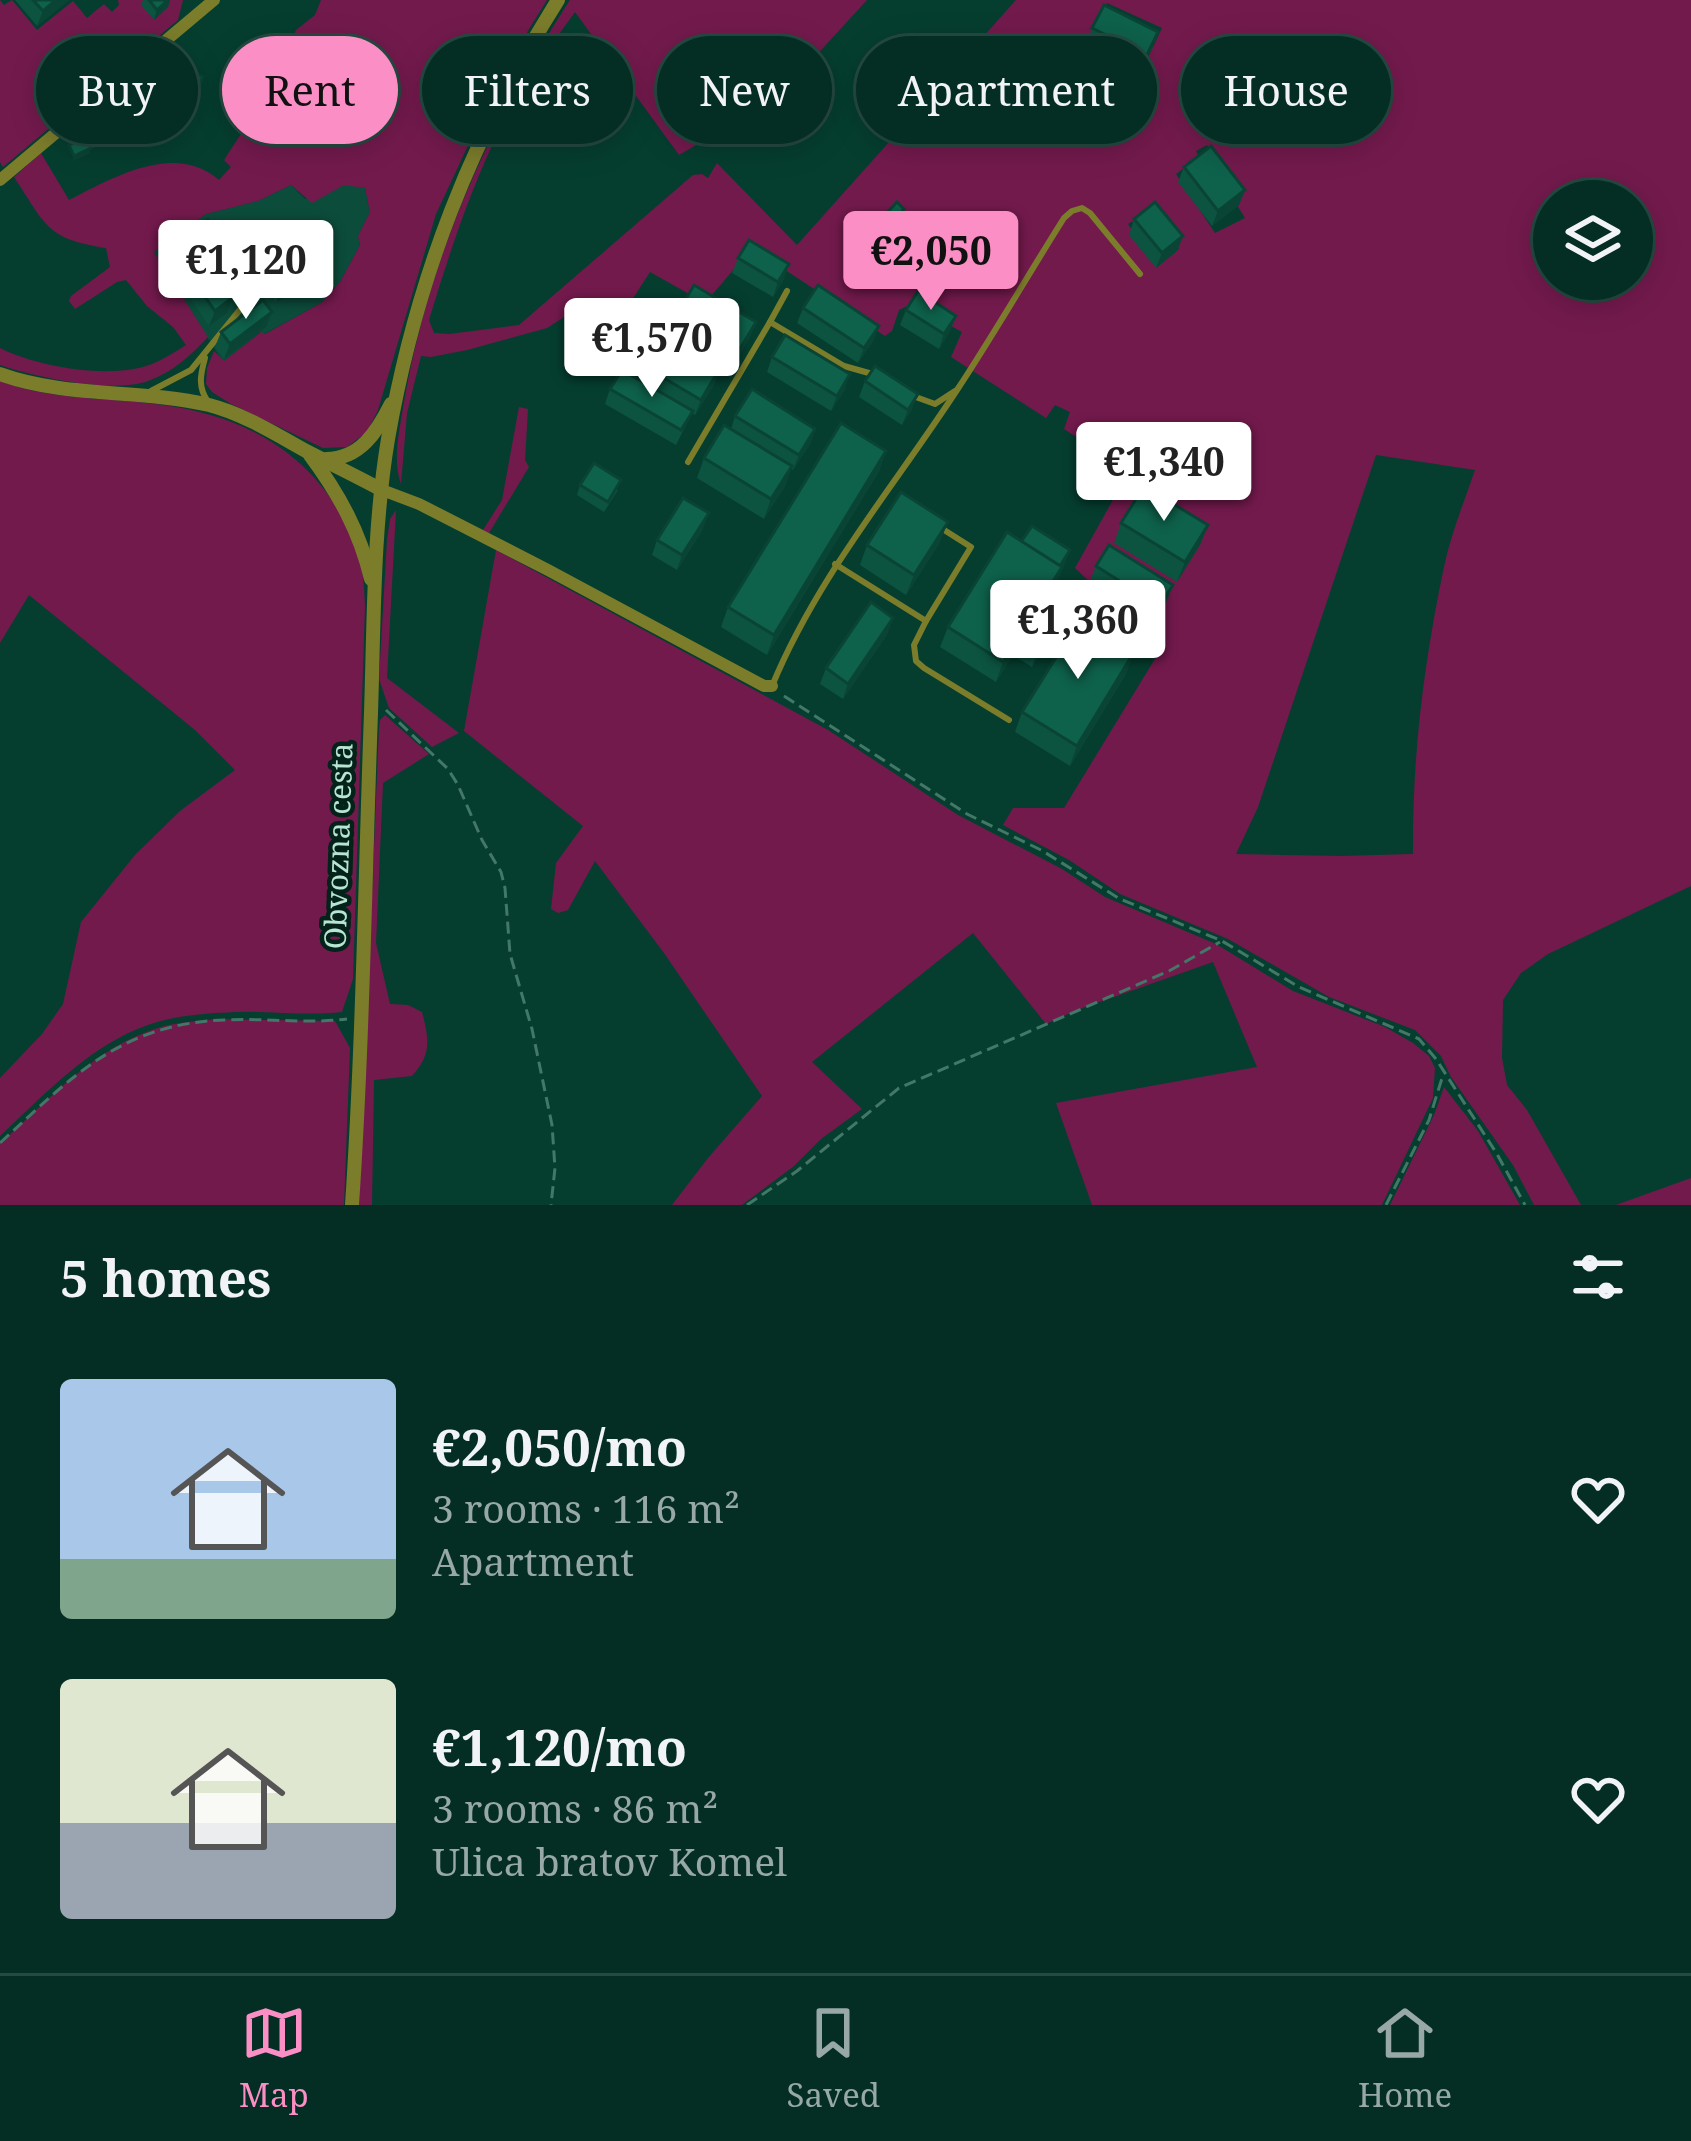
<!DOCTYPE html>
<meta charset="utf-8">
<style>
body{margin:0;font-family:"Noto Serif",serif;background:#123a30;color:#f1f3f6;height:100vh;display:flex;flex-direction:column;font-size:45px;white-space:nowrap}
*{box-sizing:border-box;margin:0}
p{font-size:39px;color:#97a8a6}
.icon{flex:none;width:66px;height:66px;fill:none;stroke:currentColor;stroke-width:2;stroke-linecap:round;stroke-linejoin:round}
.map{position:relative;height:1205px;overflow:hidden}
.sheet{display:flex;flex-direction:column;background:#042e23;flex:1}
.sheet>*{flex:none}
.hud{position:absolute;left:36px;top:36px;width:1620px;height:108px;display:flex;gap:24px}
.fabs{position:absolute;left:1533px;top:180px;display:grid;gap:24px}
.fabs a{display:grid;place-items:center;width:120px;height:120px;border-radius:50%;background:#042e23;box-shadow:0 6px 30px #0003,0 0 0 3px #254a41;font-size:60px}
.price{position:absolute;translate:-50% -102px;padding:0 27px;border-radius:12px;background:#fff;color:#222;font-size:39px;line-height:78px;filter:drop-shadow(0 3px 6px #0008)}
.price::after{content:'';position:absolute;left:50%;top:72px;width:36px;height:27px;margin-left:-18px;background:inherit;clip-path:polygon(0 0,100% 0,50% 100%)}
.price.on{background:#fb8fc5;color:#111}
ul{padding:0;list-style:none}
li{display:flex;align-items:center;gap:36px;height:300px;padding:0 60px}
li span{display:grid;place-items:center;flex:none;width:336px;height:240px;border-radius:12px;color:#555}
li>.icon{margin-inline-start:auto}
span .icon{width:144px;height:144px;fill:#fffc;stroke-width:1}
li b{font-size:51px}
h2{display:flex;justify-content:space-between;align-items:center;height:144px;padding:0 60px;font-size:51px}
.pill{padding:0 42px;border-radius:54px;background:#042e23;box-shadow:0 6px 30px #0003,0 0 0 3px #254a41;font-size:42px;line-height:108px}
.pill.on{background:#fb8fc5;color:#111}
.menu{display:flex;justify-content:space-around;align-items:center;height:168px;border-top:3px solid #254a41;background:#042e23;font-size:33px;color:#97a8a6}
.menu a{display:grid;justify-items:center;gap:6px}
.menu .on{color:#fb8fc5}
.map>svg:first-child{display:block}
.built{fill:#0c4c3b}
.green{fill:#731a4d;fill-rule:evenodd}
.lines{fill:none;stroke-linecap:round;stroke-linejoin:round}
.path{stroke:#437767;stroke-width:3;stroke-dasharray:12 6;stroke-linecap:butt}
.service{stroke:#7c7d2b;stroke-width:6}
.minor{stroke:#7c7d2b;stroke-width:12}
.tertiary{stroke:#7c7d2b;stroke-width:14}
.wall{fill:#0c5340}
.shaded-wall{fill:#0a4434}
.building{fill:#0e614b;stroke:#0a4434;stroke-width:3}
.labels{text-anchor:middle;stroke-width:9;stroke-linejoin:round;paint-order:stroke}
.street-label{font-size:30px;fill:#b8e4d3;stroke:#032219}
</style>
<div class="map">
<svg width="1691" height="1205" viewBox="0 0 1691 1205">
<rect width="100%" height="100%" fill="#053e2f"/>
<polygon class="built" points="344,184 365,188 370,212 358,236 360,245 340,282 321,303 264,334 260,332 223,362 154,252 206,214 258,201 291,185 305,199"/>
<g class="green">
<polygon points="0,0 4,5 12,0 37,30 73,1 87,18 104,4 112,12 119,5 118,0 183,0 178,20 3,167 0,162"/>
<path d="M321 0H547L502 73 436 214 378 410 367 432 347 447 323 448 231 404 212 392 206 384 207 368 214 351 224 361 261 332 265 334 321 303 340 282 360 245 358 236 370 212 365 188 344 185 312 203 291 185 258 201 206 214 154 252 208 337C190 356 173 372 148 381 113 394 35 377 0 365V348C37 367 112 380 152 364 164 359 175 352 186 345L173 327 147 306 126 280 117 282 75 309 69 301 71 296 110 267 106 248C46 239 46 225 14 177L41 153 69 200C112 178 175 141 219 180L231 167 224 160 272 86 296 30 315 15Z"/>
<path d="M570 0H867L750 128 733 112 710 137 679 155 575 12C548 49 521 87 500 129 470 190 449 254 429 320L434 333 449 334 519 325 693 175 702 174 708 178 717 163 797 245 1016 0H1691V886L1548 954 1521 973 1503 1000 1502 1058 1507 1085 1527 1110 1581 1205H1534L1513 1165 1451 1077 1441 1056 1415 1030 1329 997 1228 939 1120 894 1069 860 1003 825 1013 808H1064L1161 649 1075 568 1129 471 1064 429 1070 412 1055 405 1046 418 951 357 962 332 911 304 899 310 892 331 885 336 752 248 705 303 650 272 630 303 569 314 547 328 467 350 431 357 421 356 407 413 401 484C392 459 400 428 404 402 429 257 490 123 570 0ZM1107 3 1162 28 1144 66 1090 38ZM1207 145 1210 150 1207 157 1245 218 1215 233 1176 174 1199 157 1196 151ZM1554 201H1632V279H1554ZM1150 211 1179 249 1155 264 1128 224ZM1376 455 1475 470C1464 502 1451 534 1444 567 1424 662 1412 757 1413 854L1340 856 1236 854 1258 807Z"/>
<path d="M0 381C52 401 109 397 163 405 252 417 320 459 355 543 363 562 364 585 365 606L353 979 342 1012C307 1016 274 1011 239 1012 210 1013 176 1015 148 1025 90 1045 44 1095 0 1136V1078L42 1034 63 1004 81 922 135 855 180 811 235 770 195 730 29 595 0 643Z"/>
<polygon points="519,407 528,409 525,460 529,467 489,533 483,530 502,500"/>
<polygon points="396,510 387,678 459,733 432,747 389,708 379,679 387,540 390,519"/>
<polygon points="496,550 828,730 958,815 1062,869 1105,897 1216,944 1293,991 1385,1027 1413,1043 1429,1056 1435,1068 1433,1098 1382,1205 1092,1205 1056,1103 1257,1067 1213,962 1077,1010 1046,1024 973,933 812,1062 862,1109 821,1139 794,1166 742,1205 672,1205 708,1158 762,1096 664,953 595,861 568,910 558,913 551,909 556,863 583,826 464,731"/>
<path d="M385 715 429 754 383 783 376 943 390 1004 408 1005 422 1012C429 1039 432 1054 412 1076L374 1080 372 1205H359L379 728 380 720Z"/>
<path d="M217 1019 335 1021 350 1048 344 1205H0V1144C48 1100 96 1046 161 1027 179 1022 198 1021 217 1019Z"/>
<polygon points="1444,1087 1478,1131 1520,1205 1390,1205 1434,1115"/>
<polygon points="1691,1178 1691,1205 1616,1205"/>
</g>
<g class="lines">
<g class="path">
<polyline points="784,696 967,814 1041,850 1120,899 1222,941 1299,987 1419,1039 1436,1059 1497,1154 1525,1205"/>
<polyline points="386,710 448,769 458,785 482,840 501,872 505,888 510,954 532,1029 552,1125 555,1168 551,1205"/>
<path d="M0 1143C72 1077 120 1024 224 1020 265 1018 307 1024 347 1019"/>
<polyline points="747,1205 797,1171 899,1088 1169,971 1220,942"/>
<polyline points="1386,1205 1429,1120 1443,1075"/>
</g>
<g class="service">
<polyline points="787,291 770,322 844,366 876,375"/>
<path d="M205 358C200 376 198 387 208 402"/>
<polyline points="151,391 191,370 247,301 284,267"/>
<polyline points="913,396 935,404 955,391"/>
<polyline points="688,462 770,322"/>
<polyline points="835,564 926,621 914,645 916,661 924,668 1009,720"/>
<polyline points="926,621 971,547 941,528"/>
<path d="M772 686C817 577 893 488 957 390 994 334 1028 275 1064 218L1072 211 1082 208 1090 213 1140 274"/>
</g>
<g class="minor">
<polyline points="0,180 214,0"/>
<polyline points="382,490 419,504 548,570 764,686 772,686"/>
</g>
<g class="tertiary">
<path d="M0 374C67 398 139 389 209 405 244 414 277 435 308 452 333 465 358 477 382 490"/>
<path d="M310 455C339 494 360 532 371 579"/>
<path d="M326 459C360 459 377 432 391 404"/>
<path d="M352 1205C363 1041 365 877 371 713 374 622 373 529 388 439 416 279 471 138 558 0"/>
</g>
</g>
<g class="wall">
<polygon points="15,0 69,0 37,26"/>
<polygon points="143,0 170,0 168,7 154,20 141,5"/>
<polygon points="1092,28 1153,47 1141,70 1087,43"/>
<polygon points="183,87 200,87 191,103 180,97"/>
<polygon points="88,130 102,139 100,144 93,148 86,136"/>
<polygon points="1184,167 1245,190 1239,205 1212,226 1178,182"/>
<polygon points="1134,219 1183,236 1177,251 1156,268 1129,235"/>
<polygon points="194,228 224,241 220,251 206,261 227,313 209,326 187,294 188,290 179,277 184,262 199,251 190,239"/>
<polygon points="738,258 784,279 773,297 732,273"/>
<polygon points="310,278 276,303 269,293 272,283"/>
<polygon points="803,308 879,326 873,341 858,363 797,323"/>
<polygon points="906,310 956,316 950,331 939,349 900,325"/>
<polygon points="675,318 756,322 750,337 731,369 670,333"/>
<polygon points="266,327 224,359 215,347 221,332"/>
<polygon points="772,357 845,389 831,411 767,372"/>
<polygon points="647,368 715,383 695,415 692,413 676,445 605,404 610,389 642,381"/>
<polygon points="865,381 912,409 902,425 859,397"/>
<polygon points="735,416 815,429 810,444 793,470 791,469 785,486 764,519 697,478 704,458 731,429"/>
<polygon points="886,451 879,471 767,655 721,627 728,607"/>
<polygon points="580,485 618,490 604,512 577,495"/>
<polygon points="1121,523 1208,525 1200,545 1177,582 1114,543"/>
<polygon points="703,529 677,570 652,555 657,540"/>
<polygon points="940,542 906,595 860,565 867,545"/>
<polygon points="1021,542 1070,550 1055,587 1046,602 1057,627 1032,667 1013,655 996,682 940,647 948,627"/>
<polygon points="1096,566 1173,585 1167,600 1153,621 1090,581"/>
<polygon points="888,633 843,699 820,684 826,668"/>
<polygon points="1127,672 1070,766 1015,732 1022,712"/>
</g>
<g class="shaded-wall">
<polygon points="56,0 69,0 37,26 43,11"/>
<polygon points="168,0 170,0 168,7 154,20 157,10"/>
<polygon points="91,148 89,154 72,161 74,156"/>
<polygon points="1245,190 1239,205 1212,226 1218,211"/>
<polygon points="1183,236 1177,251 1156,268 1162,253"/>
<polygon points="224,241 220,251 206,261 209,251"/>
<polygon points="789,264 784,279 773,297 778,282"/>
<polygon points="314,268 310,278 276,303 280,293"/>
<polygon points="232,298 227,313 209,326 215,311"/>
<polygon points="272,312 266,327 224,359 230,344"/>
<polygon points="956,316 950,331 939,349 944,334"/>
<polygon points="756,322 750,337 731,369 737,354"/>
<polygon points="879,326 873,341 858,363 864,348"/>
<polygon points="720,368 715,383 695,415 701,400"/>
<polygon points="850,374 845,389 831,411 837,396"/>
<polygon points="918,394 912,409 902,425 908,410"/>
<polygon points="815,429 810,444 793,470 799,455"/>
<polygon points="886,451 879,471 767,655 774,635"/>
<polygon points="792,466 785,486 764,519 771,499"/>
<polygon points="709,513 703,529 677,570 682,555"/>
<polygon points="948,522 940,542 906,595 914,575"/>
<polygon points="1208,525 1200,545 1177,582 1185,562"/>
<polygon points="1070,550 1055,587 1021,641 1018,640 1013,655 996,682 1003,662"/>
<polygon points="1173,585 1167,600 1153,621 1159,606"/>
<polygon points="1062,612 1057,627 1032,667 1037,652"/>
<polygon points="893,618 888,633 843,699 848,684"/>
<polygon points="1134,652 1127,672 1070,766 1077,746"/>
</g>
<g class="building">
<polygon points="33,0 56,0 43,11"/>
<polygon points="149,0 168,0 157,10"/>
<polygon points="1104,5 1158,32 1147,55 1092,28"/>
<polygon points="192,71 203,77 195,93 183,87"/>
<polygon points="95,126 102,139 95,143 88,130"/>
<polygon points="86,138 91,148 74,156 69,145"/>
<polygon points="1211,146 1245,190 1218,211 1184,167"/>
<polygon points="897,202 904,209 891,223 883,217"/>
<polygon points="1155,202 1183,236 1162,253 1134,219"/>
<polygon points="208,219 224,241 209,251 194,228"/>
<polygon points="749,240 789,264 778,282 738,258"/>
<polygon points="199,251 232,298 215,311 192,279 195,277 184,262"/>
<polygon points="307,258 314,268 280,293 272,283"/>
<polygon points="694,285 756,322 737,354 675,318"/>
<polygon points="818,285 879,326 864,348 803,308"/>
<polygon points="918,291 956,316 944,334 906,310"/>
<polygon points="263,300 272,312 230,344 221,332"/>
<polygon points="785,335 850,374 837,396 772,357"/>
<polygon points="666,336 720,368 701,400 647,368"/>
<polygon points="875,366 918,394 908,410 865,381"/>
<polygon points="622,370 693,411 681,430 610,389"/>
<polygon points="752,389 815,429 799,455 735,416"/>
<polygon points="841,423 886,451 774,635 728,607"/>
<polygon points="724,425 792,466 771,499 704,458"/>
<polygon points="594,463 621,480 608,502 580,485"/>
<polygon points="1144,486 1208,525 1185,562 1121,523"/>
<polygon points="901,492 948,522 914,575 867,545"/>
<polygon points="683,498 709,513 682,555 657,540"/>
<polygon points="1032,526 1070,550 1060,566 1021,542"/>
<polygon points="1007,532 1062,567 1003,662 948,627"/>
<polygon points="1109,545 1173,585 1159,606 1096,566"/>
<polygon points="1043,600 1062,612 1037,652 1018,640"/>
<polygon points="871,602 893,618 848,684 826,668"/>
<polygon points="1080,619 1134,652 1077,746 1022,712"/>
</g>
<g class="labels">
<g class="street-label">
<text transform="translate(339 846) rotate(-88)" y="10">Obvozna cesta</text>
</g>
</g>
</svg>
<div class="fabs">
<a><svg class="icon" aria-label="layers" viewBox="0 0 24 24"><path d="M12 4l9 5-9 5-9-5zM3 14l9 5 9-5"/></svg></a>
</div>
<b class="price on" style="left:931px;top:313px">€2,050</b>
<b class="price" style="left:246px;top:322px">€1,120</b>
<b class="price" style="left:652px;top:400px">€1,570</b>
<b class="price" style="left:1164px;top:524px">€1,340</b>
<b class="price" style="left:1078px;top:682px">€1,360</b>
<div class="hud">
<a class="pill">Buy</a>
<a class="pill on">Rent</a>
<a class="pill">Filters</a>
<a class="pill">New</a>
<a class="pill">Apartment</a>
<a class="pill">House</a>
</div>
</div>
<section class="sheet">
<h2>5 homes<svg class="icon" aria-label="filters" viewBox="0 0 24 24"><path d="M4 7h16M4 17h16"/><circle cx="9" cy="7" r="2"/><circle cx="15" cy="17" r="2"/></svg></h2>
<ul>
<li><span style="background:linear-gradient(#a9c7e8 75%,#7fa58c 0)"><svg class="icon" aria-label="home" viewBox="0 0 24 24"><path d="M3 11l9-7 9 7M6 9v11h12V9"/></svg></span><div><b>€2,050/mo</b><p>3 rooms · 116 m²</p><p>Apartment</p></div><svg class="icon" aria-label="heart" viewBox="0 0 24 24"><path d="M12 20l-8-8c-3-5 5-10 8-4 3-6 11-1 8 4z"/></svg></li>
<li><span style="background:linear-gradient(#dfe7d0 60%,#9aa5b1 0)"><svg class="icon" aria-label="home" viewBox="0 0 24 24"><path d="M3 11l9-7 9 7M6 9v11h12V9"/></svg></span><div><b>€1,120/mo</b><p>3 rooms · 86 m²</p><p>Ulica bratov Komel</p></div><svg class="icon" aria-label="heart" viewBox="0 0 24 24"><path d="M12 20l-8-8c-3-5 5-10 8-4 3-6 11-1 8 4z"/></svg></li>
</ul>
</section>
<nav class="menu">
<a class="on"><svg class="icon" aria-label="map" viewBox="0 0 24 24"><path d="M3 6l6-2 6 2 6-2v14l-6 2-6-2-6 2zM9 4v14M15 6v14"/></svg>Map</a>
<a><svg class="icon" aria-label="saved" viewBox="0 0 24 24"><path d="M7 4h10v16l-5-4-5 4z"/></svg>Saved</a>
<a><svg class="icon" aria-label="home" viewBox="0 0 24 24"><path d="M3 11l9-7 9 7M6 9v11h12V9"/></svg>Home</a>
</nav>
